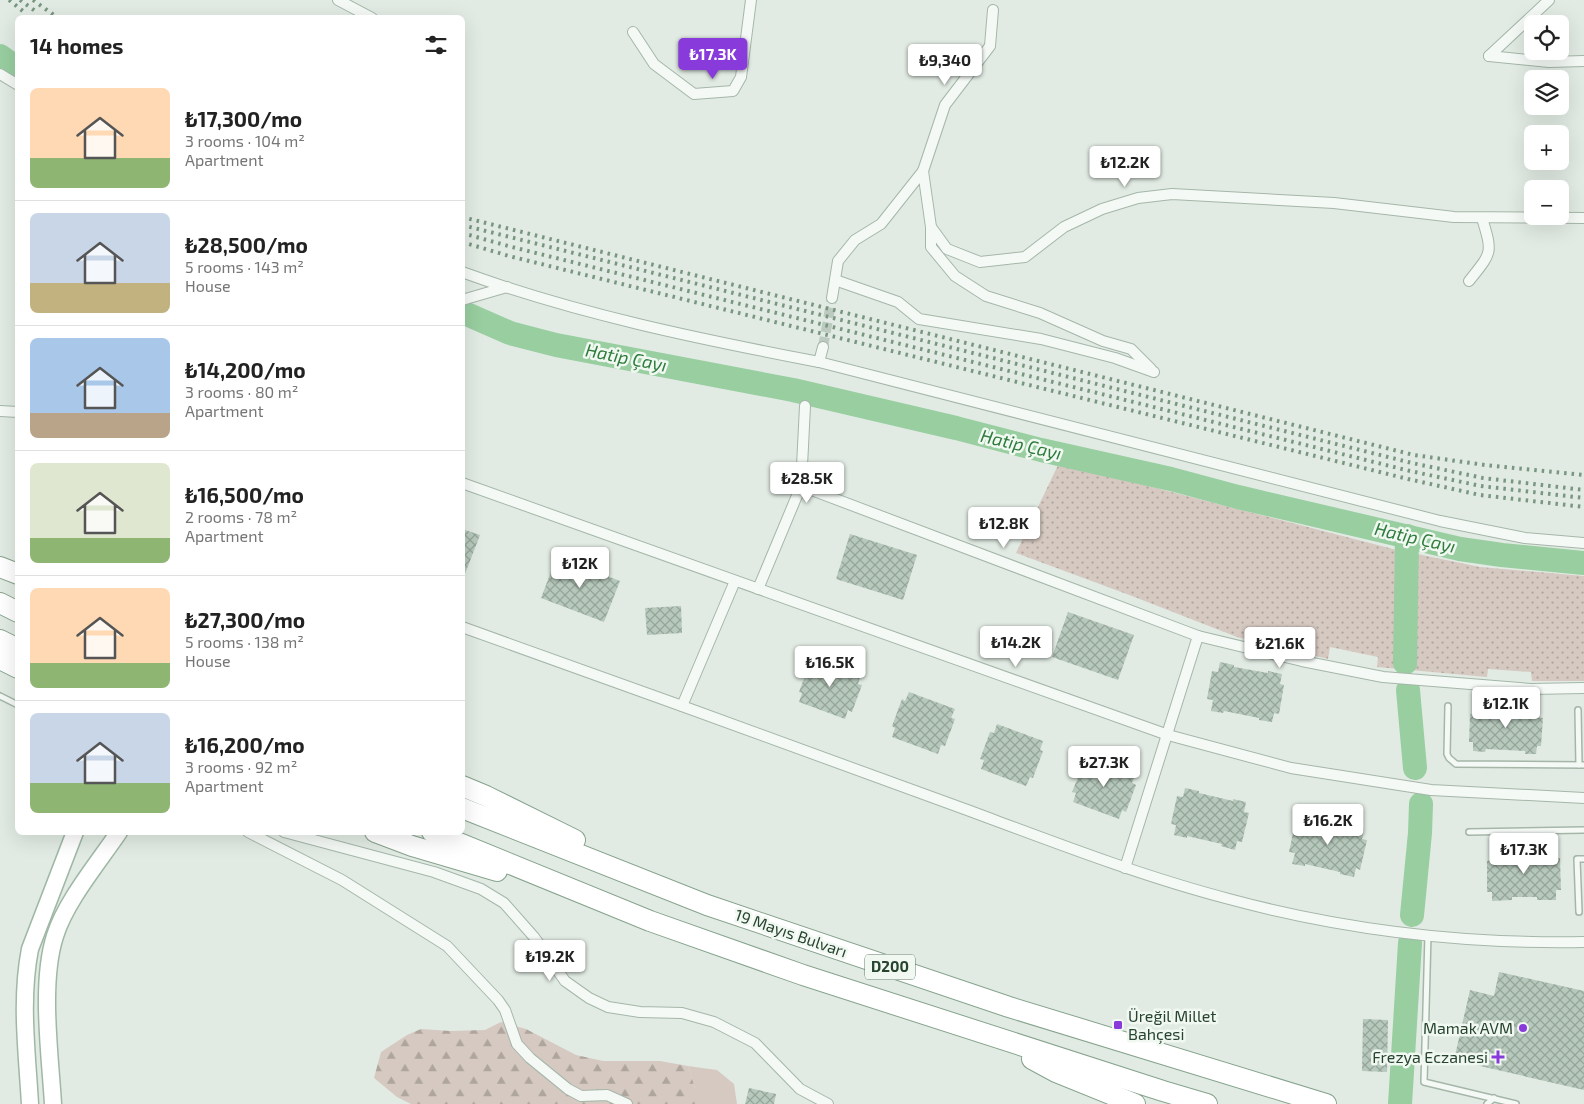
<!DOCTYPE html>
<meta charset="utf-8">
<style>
body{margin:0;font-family:"Exo 2",sans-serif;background:#f6f6f6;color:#222;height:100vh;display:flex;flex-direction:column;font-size:19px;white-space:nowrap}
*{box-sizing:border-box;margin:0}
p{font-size:16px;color:#767676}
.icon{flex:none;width:28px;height:28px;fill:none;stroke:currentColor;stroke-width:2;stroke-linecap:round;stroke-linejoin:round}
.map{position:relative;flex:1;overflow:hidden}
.side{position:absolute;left:15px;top:15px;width:450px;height:820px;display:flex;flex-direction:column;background:#fff;border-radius:8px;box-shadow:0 5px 20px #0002}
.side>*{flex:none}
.buttons{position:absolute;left:1524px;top:15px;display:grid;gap:10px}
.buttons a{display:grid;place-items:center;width:45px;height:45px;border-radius:8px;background:#fff;box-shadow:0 5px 20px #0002;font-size:25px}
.price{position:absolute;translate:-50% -42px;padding:0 11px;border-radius:5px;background:#fff;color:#222;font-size:16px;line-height:32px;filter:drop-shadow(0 1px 2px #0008)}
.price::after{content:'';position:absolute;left:50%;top:30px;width:15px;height:11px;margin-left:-8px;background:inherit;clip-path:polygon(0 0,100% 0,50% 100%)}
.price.active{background:#883adb;color:#fff}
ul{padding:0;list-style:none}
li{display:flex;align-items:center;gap:15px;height:125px;padding:0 15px}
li+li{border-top:1px solid #e0e0e0}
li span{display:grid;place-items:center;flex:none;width:140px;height:100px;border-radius:8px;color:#555}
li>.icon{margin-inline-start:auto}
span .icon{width:60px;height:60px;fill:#fffc;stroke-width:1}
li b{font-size:21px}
h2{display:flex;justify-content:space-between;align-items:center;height:60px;padding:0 15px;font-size:21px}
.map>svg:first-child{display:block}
.green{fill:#d6c9c1}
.forest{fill:url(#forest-firs)}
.park{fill:url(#park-dots)}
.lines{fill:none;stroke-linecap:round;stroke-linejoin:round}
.river{stroke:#98cea0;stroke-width:24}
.building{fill:url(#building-cross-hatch)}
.street-tunnel{stroke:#bccabf;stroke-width:10;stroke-dasharray:10 5;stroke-linecap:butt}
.lane-casing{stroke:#a5b6a9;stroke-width:8}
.street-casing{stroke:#a5b6a9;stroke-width:12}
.primary-casing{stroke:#9fb8a5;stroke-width:19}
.highway-casing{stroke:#86a38d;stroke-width:22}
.lane{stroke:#f4f9f5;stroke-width:5}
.street{stroke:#f4f9f5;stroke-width:10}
.primary{stroke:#fff;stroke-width:16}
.highway{stroke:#fff;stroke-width:20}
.rail{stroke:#789680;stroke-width:4;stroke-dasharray:2.5 5;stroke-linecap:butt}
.poi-dot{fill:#883adb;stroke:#f1f8f2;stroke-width:2}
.labels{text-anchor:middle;stroke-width:5;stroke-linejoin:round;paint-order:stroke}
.shield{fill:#f1f8f2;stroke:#647a6a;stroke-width:1}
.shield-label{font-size:15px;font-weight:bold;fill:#27442f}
.street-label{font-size:16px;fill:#27442f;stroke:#f1f8f2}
.poi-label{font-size:16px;fill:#27442f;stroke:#f1f8f2;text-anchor:end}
.water-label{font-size:18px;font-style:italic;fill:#2d7c3c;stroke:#f1f8f2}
</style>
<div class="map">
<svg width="1584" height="1104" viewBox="0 0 1584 1104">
<defs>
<pattern id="forest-firs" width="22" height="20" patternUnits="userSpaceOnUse" patternTransform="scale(1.25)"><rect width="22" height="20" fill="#d6c9c1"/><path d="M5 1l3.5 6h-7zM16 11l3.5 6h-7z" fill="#aea59d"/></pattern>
<pattern id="park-dots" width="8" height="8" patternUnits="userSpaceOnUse" patternTransform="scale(1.25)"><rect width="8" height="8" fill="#d6c9c1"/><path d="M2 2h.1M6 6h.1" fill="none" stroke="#aea59d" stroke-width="1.8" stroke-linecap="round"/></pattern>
<pattern id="building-cross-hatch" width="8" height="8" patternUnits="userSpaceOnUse" patternTransform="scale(1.25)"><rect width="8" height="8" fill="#b7c9bc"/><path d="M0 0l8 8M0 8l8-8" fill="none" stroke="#95a599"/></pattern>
</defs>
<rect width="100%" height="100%" fill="#e1ebe3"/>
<polygon class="green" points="688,1066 717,1070 734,1084 737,1104 695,1104 695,1088"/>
<polygon class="forest" points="501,1022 526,1029 576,1055 603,1061 660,1061 688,1066 695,1088 695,1104 411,1104 397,1097 374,1078 381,1052 407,1035 421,1029 450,1031 485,1030"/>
<polygon class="park" points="1059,463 1393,549 1480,567 1584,576 1584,681 1532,681 1531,672 1488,669 1487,677 1377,667 1378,657 1330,647 1328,659 1237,637 1132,596 1016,553"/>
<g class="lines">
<g class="river">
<polyline points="0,56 18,69"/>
<polyline points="462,312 510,333 556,345 793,390 956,428 1041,450 1171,479 1238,497 1460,549 1502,555 1584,563"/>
<polyline points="1405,663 1407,536"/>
<polyline points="1408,690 1415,768"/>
<polyline points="1412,915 1420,833 1421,804"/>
<polyline points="1400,1104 1410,943"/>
</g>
</g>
<g class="building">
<polygon points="462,529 480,535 463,579 462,578"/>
<polygon points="850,534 917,555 903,600 836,579"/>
<polygon points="557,556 620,581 604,622 541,598"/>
<polygon points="681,606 682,633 647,635 645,608"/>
<polygon points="1068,612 1134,635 1118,680 1052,657"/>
<polygon points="815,657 861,674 858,684 862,685 852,712 848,710 845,719 799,702 802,693 799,692 809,665 812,666"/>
<polygon points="1220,662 1234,665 1234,667 1268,673 1268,671 1282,674 1280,684 1284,685 1279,714 1274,713 1272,722 1259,720 1259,718 1224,711 1223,713 1211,711 1213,700 1207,699 1212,671 1218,672"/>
<polygon points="909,692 955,709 951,718 955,719 945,746 941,745 938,754 892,737 895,728 892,726 902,699 905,701"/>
<polygon points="1475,704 1488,705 1488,708 1527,710 1528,707 1538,708 1538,717 1543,718 1541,746 1537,746 1536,754 1525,754 1525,751 1486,749 1485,752 1473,751 1473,742 1469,742 1470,714 1475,714"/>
<polygon points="997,724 1043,741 1040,750 1043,751 1033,778 1030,777 1026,786 981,769 984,760 980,759 990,732 994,733"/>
<polygon points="1090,757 1136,774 1132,783 1136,785 1126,812 1122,810 1119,819 1073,802 1076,793 1072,792 1083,765 1086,767"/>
<polygon points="1185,788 1199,791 1199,793 1233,801 1233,799 1246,802 1244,812 1249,813 1242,842 1237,841 1235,850 1221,846 1222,844 1187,836 1187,838 1174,835 1176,825 1171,824 1177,796 1183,797"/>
<polygon points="1303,816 1317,819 1317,821 1351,828 1351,826 1364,829 1362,839 1367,840 1360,870 1356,868 1354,877 1340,874 1340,872 1305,864 1305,866 1292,864 1295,853 1289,852 1295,824 1301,825"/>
<polygon points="1556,849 1556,858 1560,858 1561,890 1556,890 1556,900 1537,900 1537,897 1512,897 1512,900 1492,901 1492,892 1487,892 1487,861 1491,860 1491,850 1510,850 1510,853 1538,853 1538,850"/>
<polygon points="1499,972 1584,991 1584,1090 1454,1060 1470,990 1494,996"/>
<polygon points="1363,1019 1388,1020 1387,1072 1362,1071"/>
<polygon points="749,1088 776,1094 774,1104 745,1104"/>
</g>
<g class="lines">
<polyline class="street-tunnel" points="823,347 832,298"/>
<g class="lane-casing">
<g id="lane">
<polyline points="0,696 18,705"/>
<polyline points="1448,706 1447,754 1449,758 1456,764 1584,765"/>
<polyline points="1578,710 1579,765"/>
<polyline points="1469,832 1584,830"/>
<polyline points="1579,912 1577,859 1584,859"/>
<polyline points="1428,935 1424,1082 1516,1104"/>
<polyline points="1487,1104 1494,1098"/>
</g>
</g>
<g class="street-casing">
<g id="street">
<polyline points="338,0 372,18"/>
<polyline points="633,32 654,64 694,94 733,91 741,77 751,0"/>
<polyline points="1489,56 1549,62 1584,61"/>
<polyline points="1489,56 1549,0"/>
<polyline points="0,74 18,85"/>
<polyline points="923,171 945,105 990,46 993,10"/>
<polyline points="931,227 931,247 955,276 986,296 1040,313 1103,341 1131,349 1151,369"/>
<path d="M462 272C577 314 699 339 819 362L1440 521 1525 538 1584 543"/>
<polyline points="835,280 898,302 919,319 1041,339 1115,358 1154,372"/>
<path d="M1469 281C1492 252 1493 254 1482 218"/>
<polyline points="832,298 838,261 855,240 881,224 923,171 931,227 947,249 980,262 1025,257 1064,227 1102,209 1138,198 1172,194 1334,203 1454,217 1584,218"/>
<polyline points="462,300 507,287"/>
<polyline points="819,362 823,347"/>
<polyline points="0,411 18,412"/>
<polyline points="462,483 1168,735 1291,768 1431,790 1584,798"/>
<polyline points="801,486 1198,636"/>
<path d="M735 581 682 706C778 741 874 776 970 811 1056 843 1141 876 1229 899 1344 930 1466 944 1584 942"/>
<polyline points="758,589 801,486 805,406"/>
<polyline points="462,627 682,706"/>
<polyline points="248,832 342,880 447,946 498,1000 505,1010 517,1044 530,1058 568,1089 581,1096 607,1095 627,1104"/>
<polyline points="284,832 434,872 481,889 504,903 534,937 565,981 589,998 608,1007 640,1012 682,1013 714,1022 755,1043 800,1089 828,1104"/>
<polyline points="1125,868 1198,636 1302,661 1383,677 1531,689 1584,688"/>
</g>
</g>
<g class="primary-casing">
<g id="primary">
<path d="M30 1104C27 1052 20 1000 30 949L75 832"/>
<path d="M53 1104C50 1054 40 983 55 936 66 901 98 863 119 832"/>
</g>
</g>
<g class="highway-casing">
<g id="highway">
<polyline points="0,567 18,574"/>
<polyline points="0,603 18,612"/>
<polyline points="0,640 18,649"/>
<polyline points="0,659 18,668"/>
<polyline points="462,786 486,796 575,840"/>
<polyline points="462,808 707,905 1009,1007 1326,1104"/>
<polyline points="375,832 412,846 497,871"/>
<polyline points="432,832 650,921 803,975 1163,1091 1207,1104"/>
<polyline points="1032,1059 1056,1072 1135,1104"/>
</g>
</g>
<use href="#lane" class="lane"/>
<use href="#street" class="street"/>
<use href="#primary" class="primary"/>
<use href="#highway" class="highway"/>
<g class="rail">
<polyline points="9,0 24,12"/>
<polyline points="20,0 38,13"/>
<polyline points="33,0 58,18"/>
<polyline points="462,217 1414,455 1485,465 1584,475"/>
<polyline points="462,225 1412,463 1483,478 1584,490"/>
<polyline points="462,233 512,247 1410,471 1481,486 1584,498"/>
<polyline points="462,242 509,256 1408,479 1480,495 1584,507"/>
</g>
</g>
<g class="poi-dot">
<rect x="1113" y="1020" width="10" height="10" rx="2.5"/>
<circle cx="1523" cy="1028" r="5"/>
<path d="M1495.5 1049.5h5v5h5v5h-5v5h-5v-5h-5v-5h5z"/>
</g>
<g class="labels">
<rect class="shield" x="865" y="954.5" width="50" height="25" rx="4"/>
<g class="shield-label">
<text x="890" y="972">D200</text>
</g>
<g class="street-label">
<text transform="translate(791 933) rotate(19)" y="6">19 Mayıs Bulvarı</text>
</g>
<g class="poi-label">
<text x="1128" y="1022" text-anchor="start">Üreğil Millet<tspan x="1128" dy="18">Bahçesi</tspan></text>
<text x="1513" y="1034">Mamak AVM</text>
<text x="1488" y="1063">Frezya Eczanesi</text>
</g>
<g class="water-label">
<text transform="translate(626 358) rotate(11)" y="6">Hatip Çayı</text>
<text transform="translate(1021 445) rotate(13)" y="6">Hatip Çayı</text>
<text transform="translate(1415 538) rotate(13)" y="6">Hatip Çayı</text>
</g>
</g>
</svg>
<div class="buttons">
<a><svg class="icon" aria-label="locate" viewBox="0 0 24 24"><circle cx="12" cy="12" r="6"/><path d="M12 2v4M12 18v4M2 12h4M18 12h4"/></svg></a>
<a><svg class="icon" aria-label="layers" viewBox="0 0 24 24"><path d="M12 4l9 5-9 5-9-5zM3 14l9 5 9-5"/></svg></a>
<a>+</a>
<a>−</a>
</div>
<b class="price active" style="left:713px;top:80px">₺17.3K</b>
<b class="price" style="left:945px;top:86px">₺9,340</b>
<b class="price" style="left:1125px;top:188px">₺12.2K</b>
<b class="price" style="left:807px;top:504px">₺28.5K</b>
<b class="price" style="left:1004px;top:549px">₺12.8K</b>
<b class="price" style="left:580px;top:589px">₺12K</b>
<b class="price" style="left:1016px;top:668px">₺14.2K</b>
<b class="price" style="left:1280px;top:669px">₺21.6K</b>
<b class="price" style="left:830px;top:688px">₺16.5K</b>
<b class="price" style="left:1506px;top:729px">₺12.1K</b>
<b class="price" style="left:1104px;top:788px">₺27.3K</b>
<b class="price" style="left:1328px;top:846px">₺16.2K</b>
<b class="price" style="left:1524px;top:875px">₺17.3K</b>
<b class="price" style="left:550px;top:982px">₺19.2K</b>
<section class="side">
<h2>14 homes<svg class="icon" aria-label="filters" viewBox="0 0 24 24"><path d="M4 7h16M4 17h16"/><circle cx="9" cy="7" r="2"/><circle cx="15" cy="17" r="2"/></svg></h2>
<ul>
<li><span style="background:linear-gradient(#ffd9b3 70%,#8fb573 0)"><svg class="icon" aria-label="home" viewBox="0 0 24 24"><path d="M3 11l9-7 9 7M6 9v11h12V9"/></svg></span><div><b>₺17,300/mo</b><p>3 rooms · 104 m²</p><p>Apartment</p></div></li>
<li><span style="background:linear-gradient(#c9d6e8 70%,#c2b280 0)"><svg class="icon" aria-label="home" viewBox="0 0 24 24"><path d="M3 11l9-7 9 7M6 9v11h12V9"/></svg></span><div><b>₺28,500/mo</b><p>5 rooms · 143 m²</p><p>House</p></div></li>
<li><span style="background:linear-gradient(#a9c7e8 75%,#b9a48a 0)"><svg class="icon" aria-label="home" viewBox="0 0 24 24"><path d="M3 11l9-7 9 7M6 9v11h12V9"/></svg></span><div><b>₺14,200/mo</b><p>3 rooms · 80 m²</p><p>Apartment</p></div></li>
<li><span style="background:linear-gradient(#dfe7d0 75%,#8fb573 0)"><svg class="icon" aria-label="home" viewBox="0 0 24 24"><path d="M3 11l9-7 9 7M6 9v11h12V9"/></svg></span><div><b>₺16,500/mo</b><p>2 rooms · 78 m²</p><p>Apartment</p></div></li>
<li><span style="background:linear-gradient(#ffd9b3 75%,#8fb573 0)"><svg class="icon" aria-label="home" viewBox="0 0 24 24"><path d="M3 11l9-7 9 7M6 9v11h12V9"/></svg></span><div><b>₺27,300/mo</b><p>5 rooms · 138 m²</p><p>House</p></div></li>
<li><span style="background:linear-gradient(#c9d6e8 70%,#8fb573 0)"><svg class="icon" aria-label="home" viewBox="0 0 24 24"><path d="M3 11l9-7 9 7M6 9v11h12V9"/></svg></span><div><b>₺16,200/mo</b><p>3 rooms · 92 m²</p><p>Apartment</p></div></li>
</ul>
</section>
</div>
